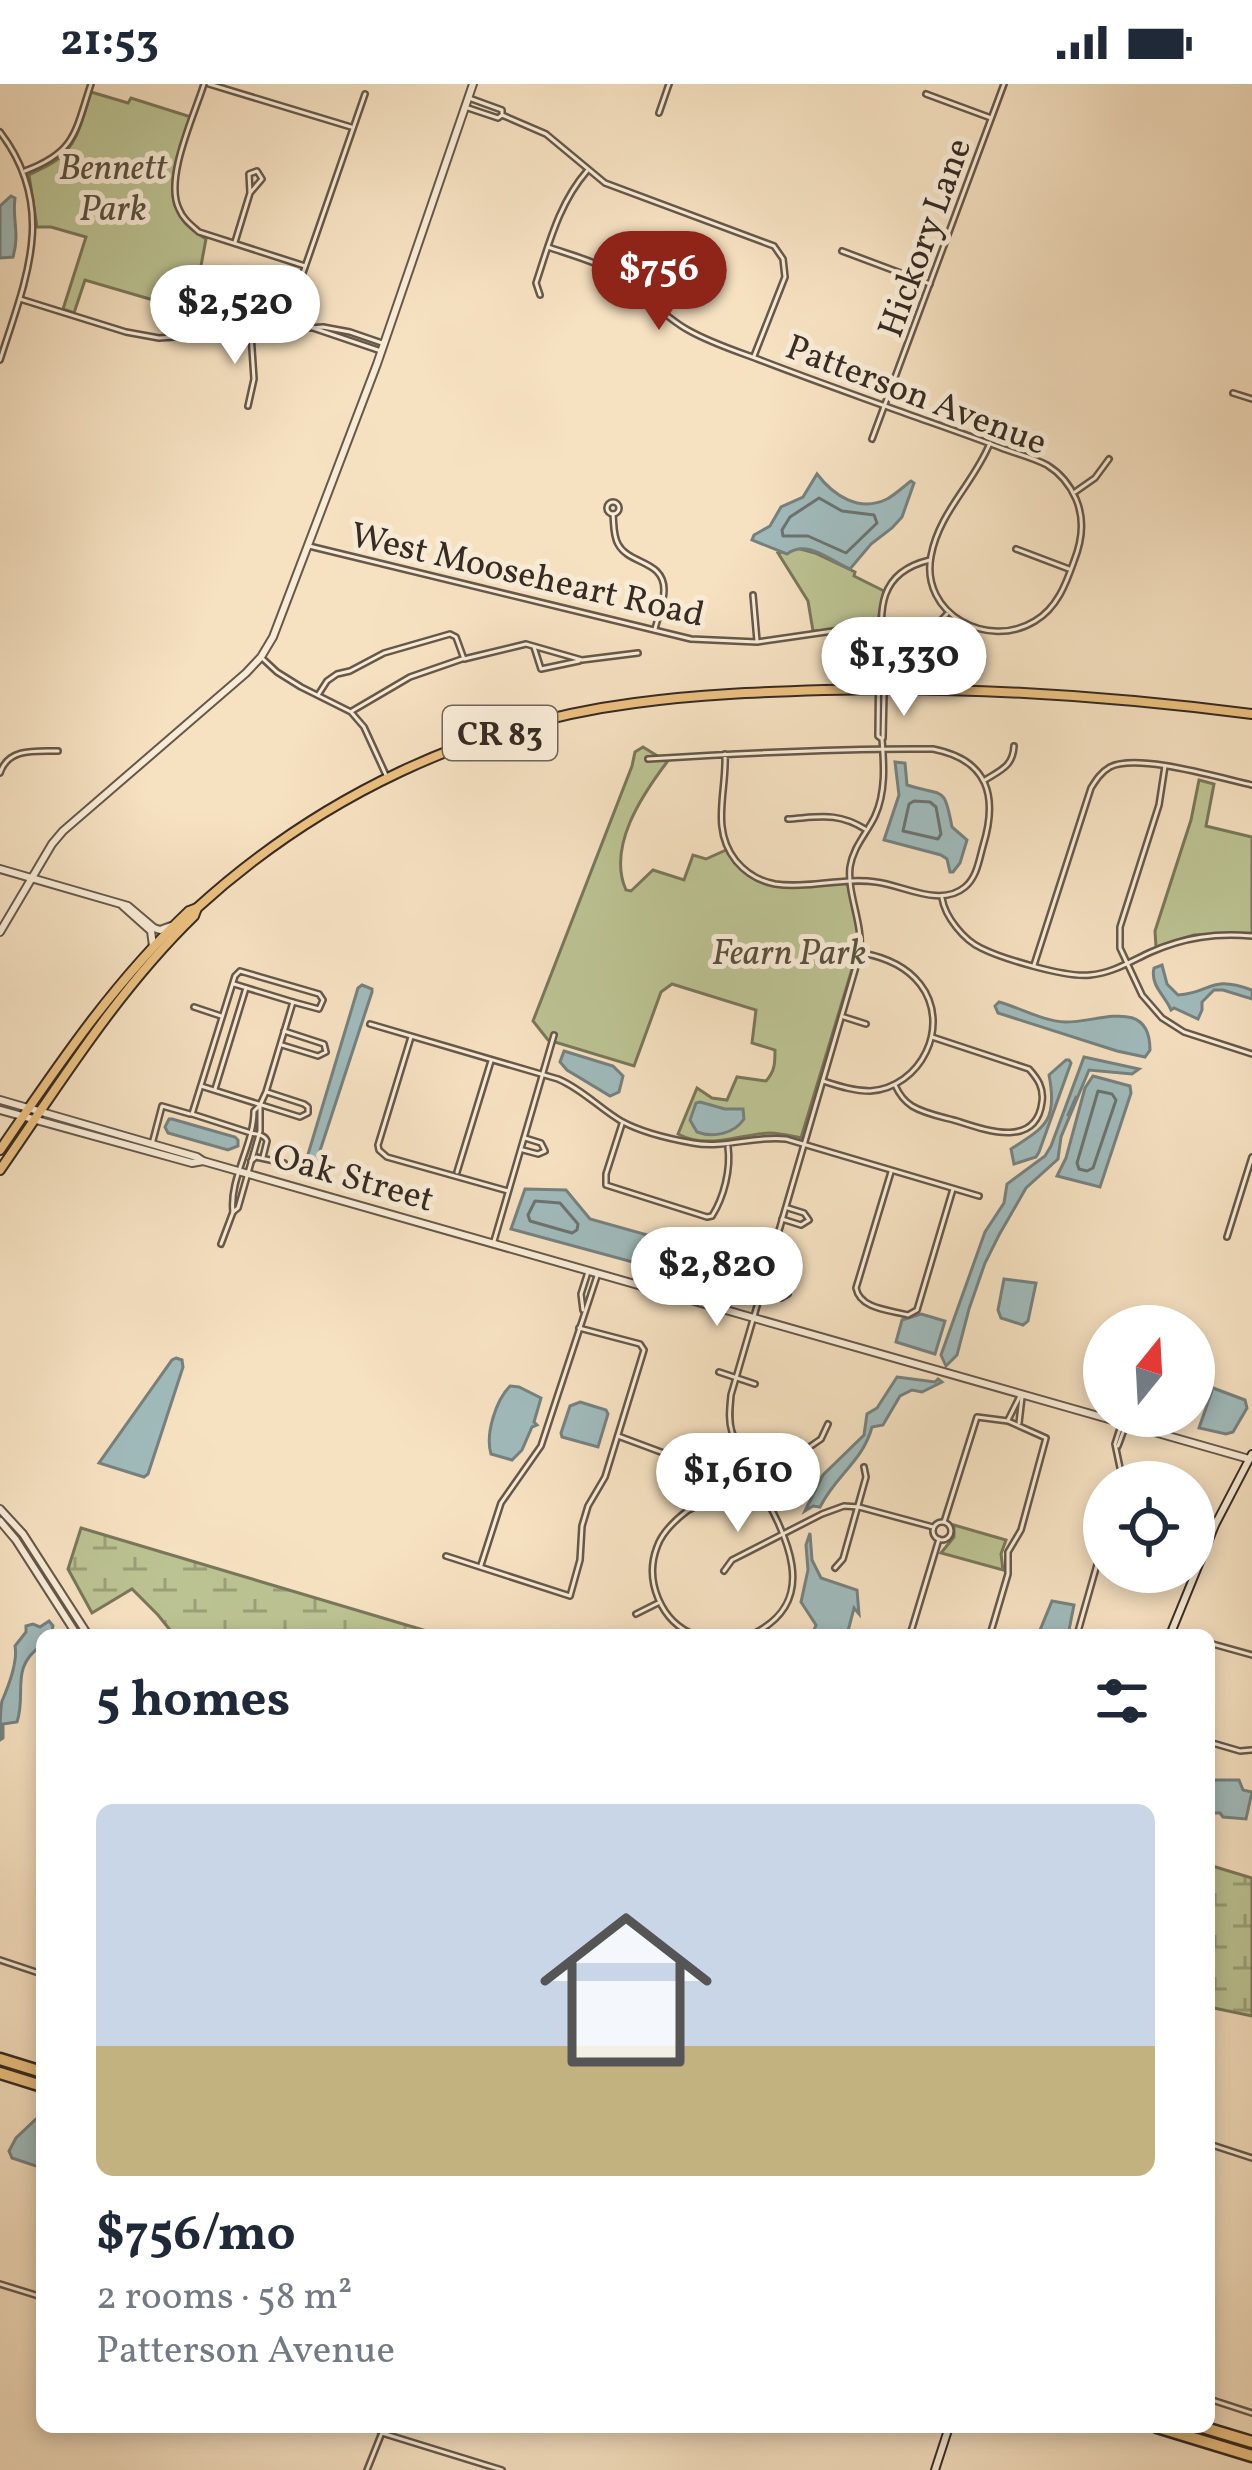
<!DOCTYPE html>
<meta charset="utf-8">
<style>
body{margin:0;font-family:Vollkorn,serif;background:#f2f2f3;color:#1f2937;height:100vh;display:flex;flex-direction:column;font-size:45px;white-space:nowrap}
*{box-sizing:border-box;margin:0}
p{font-size:39px;color:#747a83}
.icon{flex:none;width:66px;height:66px;fill:none;stroke:currentColor;stroke-width:2;stroke-linecap:round;stroke-linejoin:round}
.map{position:relative;flex:1;overflow:hidden}
.drawer{position:absolute;left:36px;top:1545px;width:1179px;height:804px;display:flex;flex-direction:column;background:#fff;border-radius:18px;box-shadow:0 6px 18px #0003}
.drawer>*{flex:none}
.needle{width:78px;rotate:18deg}
.controls{position:absolute;left:1083px;top:1221px;display:grid;gap:24px}
.controls a{display:grid;place-items:center;width:132px;height:132px;border-radius:50%;background:#fff;box-shadow:0 6px 18px #0003;font-size:60px}
.price{position:absolute;translate:-50% -102px;padding:0 27px;border-radius:42px;background:#fff;color:#222;font-size:39px;line-height:78px;filter:drop-shadow(0 3px 6px #0008)}
.price::after{content:'';position:absolute;left:50%;top:72px;width:36px;height:27px;margin-left:-18px;background:inherit;clip-path:polygon(0 0,100% 0,50% 100%)}
.price.on{background:#8f2418;color:#fff}
ul{padding:0;list-style:none}
li{display:grid;align-content:center;gap:24px;height:636px;padding:0 60px}
li+li{border-top:3px solid #e0e1e3}
li span{display:grid;place-items:center;height:372px;border-radius:18px;color:#555}
li>.icon{margin-inline-start:auto}
span .icon{width:216px;height:216px;fill:#fffc;stroke-width:1}
li b{font-size:51px}
h2{display:flex;justify-content:space-between;align-items:center;height:144px;padding:0 60px;font-size:51px}
.status{display:flex;justify-content:space-between;align-items:center;height:84px;padding:0 60px;background:#fff;direction:ltr}
.status svg{height:33px;fill:currentColor}
.map>svg:first-child{display:block}
.wetland{fill:url(#wetland-marsh);stroke:#79775b;stroke-width:3}
.green{fill:#bcc393;stroke:#79775b;stroke-width:3}
.water{fill:#a0bbbc;stroke:#76817f;stroke-width:3}
.lines{fill:none;stroke-linecap:round;stroke-linejoin:round}
.shore{stroke:#6b7370;stroke-width:3}
.stream{stroke:#76817f;stroke-width:3}
.minor-casing{stroke:#66584a;stroke-width:8}
.tertiary-casing{stroke:#66584a;stroke-width:10}
.secondary-casing{stroke:#362b23;stroke-width:10}
.primary-casing{stroke:#362b23;stroke-width:12}
.motorway-casing{stroke:#362b23;stroke-width:15}
.minor{stroke:#f9ecd7;stroke-width:3}
.tertiary{stroke:#f9ecd7;stroke-width:6}
.secondary{stroke:#f9ecd7;stroke-width:6}
.primary{stroke:#ebc080;stroke-width:8}
.motorway{stroke:#ebc080;stroke-width:10}
.labels{text-anchor:middle;stroke-width:10;stroke-linejoin:round;paint-order:stroke}
.shield{fill:#f9ecd7;stroke:#706559;stroke-width:3}
.shield-label{font-size:33px;font-weight:bold;fill:#362b23}
.park-label{font-size:36px;font-style:italic;fill:#58513f;stroke:#f9ecd7}
.street-label{font-size:36px;fill:#362b23;stroke:#f9ecd7}
</style>
<div class="status"><b>21:53</b><svg viewBox="0 0 49 12"><path d="M0 12V9h3v3zM5 12V6h3v6zM10 12V3h3v9zM15 12V0h3v12zM26 1h20v11H26zM47 4h2v5h-2z"/></svg></div>
<div class="map">
<svg width="1252" height="2386" viewBox="0 0 1252 2386">
<defs>
<pattern id="wetland-marsh" width="20" height="14" patternUnits="userSpaceOnUse" patternTransform="scale(3)"><rect width="20" height="14" fill="#bcc393"/><path d="M1 5h8M5 5V1M11 12h8M15 12V8" fill="none" stroke="#9a9f78"/></pattern>
</defs>
<rect width="100%" height="100%" fill="#f6e1c1"/>
<filter id="stains"><feTurbulence type="fractalNoise" baseFrequency=".00167" numOctaves="4"/><feColorMatrix values="0 0 0 0 .2 0 0 0 0 .09 0 0 0 0 .02 0 0 0 .5 -.17"/></filter>
<radialGradient id="worn" r=".72"><stop offset=".6" stop-color="#630" stop-opacity="0"/><stop offset="1" stop-color="#630" stop-opacity=".3"/></radialGradient>
<g class="wetland">
<polygon points="81,1444 440,1551 174,1551 158,1531 132,1505 92,1529 68,1485"/>
<polygon points="1209,1781 1252,1794 1252,1932 1209,1923"/>
</g>
<g class="green">
<path d="M91 8 128 19 131 14 191 33C176 80 152 124 206 155L200 187 260 206 257 215 258 244 244 245 241 212 206 216H153L85 196 74 229 63 225 86 153 51 143H37L29 91C37 86 47 83 55 77 78 62 83 33 91 8Z"/>
<polygon points="797,464 815,469 855,488 854,492 884,507 877,541 873,543 813,547 808,517 778,469"/>
<path d="M643 663 667 678C642 711 607 763 626 806L631 807 653 786 684 796 693 771 706 775 726 766C759 812 797 801 847 798L858 840 859 862 801 1054C791 1052 780 1049 770 1049 738 1050 708 1066 678 1050L697 1004 712 1014 727 1016 737 993 766 997C775 987 775 979 775 966L752 959 756 926 672 900 661 908 634 982 548 956 533 937 632 682 635 668Z"/>
<polygon points="1199,696 1214,700 1206,742 1252,753 1252,849 1194,851 1156,863 1155,847 1191,736"/>
<polygon points="954,1441 1006,1456 1001,1470 1003,1486 941,1469 954,1453"/>
</g>
<g class="water">
<path d="M11 112 15 114C12 136 20 149 13 173L0 174V122Z"/>
<path d="M817 390C833 411 859 429 887 415 895 411 904 402 911 397L914 399 902 433 892 444 871 460 850 485C829 476 807 455 787 470L752 456 754 451 770 442 781 423 803 413Z"/>
<path d="M895 678 905 679 907 701C944 713 944 700 952 743L967 756 960 779 953 788H950L947 775 941 771 884 756 899 711Z"/>
<path d="M1162 881 1167 900 1178 911C1212 909 1209 890 1252 906V915L1223 906H1214L1202 918V926L1198 935 1174 924 1171 926C1165 911 1150 902 1154 884Z"/>
<polygon points="362,901 372,905 372,908 314,1085 307,1089 305,1085 306,1077 358,904"/>
<path d="M999 918C1021 924 1043 937 1065 938 1097 939 1150 912 1150 966L1145 973 1117 967 998 929 995 922Z"/>
<polygon points="564,967 613,982 623,992 619,1008 610,1012 567,986 560,978"/>
<polygon points="1084,973 1139,985 1132,990 1089,986 1061,1053 1058,1075 1026,1104 999,1151 985,1179 969,1225 957,1271 946,1282 941,1271 985,1148 1004,1119 1007,1100 1045,1072 1051,1062"/>
<path d="M1066 976H1069L1071 979 1039 1068 1036 1073 1014 1080 1011 1065C1045 1043 1058 1037 1049 991Z"/>
<polygon points="1093,992 1130,1002 1131,1009 1100,1103 1057,1092 1066,1074 1085,1004"/>
<path d="M700 1018 725 1025H743L744 1035C734 1050 713 1054 697 1048L690 1036 696 1019Z"/>
<polygon points="172,1035 235,1053 238,1056 238,1062 228,1066 168,1049 165,1043 169,1035"/>
<polygon points="525,1105 566,1106 590,1135 708,1168 699,1196 511,1145"/>
<polygon points="1004,1195 1036,1199 1028,1237 1023,1241 1001,1234 998,1226"/>
<polygon points="921,1230 945,1237 935,1270 896,1258 902,1236"/>
<polygon points="176,1274 182,1276 183,1283 148,1390 144,1393 99,1379 172,1276"/>
<path d="M897 1293 935 1298 938 1295 942 1298 922 1308 912 1306 900 1312 883 1341 872 1343C863 1377 836 1391 820 1423L813 1422 805 1427 823 1391 864 1351 867 1330 877 1324Z"/>
<path d="M510 1302 519 1303 541 1314 534 1338 537 1341 532 1343 522 1366 512 1376 491 1370C485 1350 496 1316 510 1302Z"/>
<polygon points="1213,1304 1245,1316 1247,1324 1233,1348 1226,1350 1199,1344"/>
<polygon points="580,1318 606,1326 608,1330 598,1363 562,1353 561,1349 570,1322"/>
<polygon points="810,1449 812,1476 821,1494 857,1506 859,1530 854,1524 847,1551 812,1551 816,1541 801,1518 808,1486 806,1461"/>
<polygon points="1052,1517 1074,1521 1068,1551 1038,1551"/>
<path d="M49 1537 53 1542 51 1551H42V1561C9 1584 27 1608 17 1638L3 1640V1654L0 1656C0 1644 0 1627 2 1617 9 1601 18 1578 15 1562L26 1548V1542L33 1540 40 1543Z"/>
<polygon points="1215,1696 1239,1696 1243,1706 1252,1708 1246,1735 1223,1733 1220,1729 1210,1729 1209,1705"/>
<polygon points="36,2035 42,2036 42,2074 36,2082 12,2074 9,2067 16,2054"/>
</g>
<g class="lines">
<g class="shore">
<polygon points="819,414 842,427 874,431 877,439 846,469 808,452 783,452 782,446 790,433"/>
<polygon points="914,717 930,718 936,723 941,750 938,755 903,747 909,720"/>
<polygon points="1098,1007 1112,1010 1116,1016 1093,1084 1087,1087 1079,1085 1077,1079"/>
<polygon points="535,1117 560,1119 578,1140 577,1146 572,1149 530,1137 528,1131"/>
</g>
<polyline class="stream" points="1068,1031 1076,1013"/>
<g class="minor-casing">
<g id="minor">
<path d="M204 0C194 32 164 95 179 125 183 135 191 141 199 148L305 182"/>
<polyline points="209,0 351,43"/>
<polyline points="926,10 991,34"/>
<polyline points="469,14 502,26 502,29"/>
<polyline points="465,23 498,34 502,31 546,50 605,99 774,162 783,175 785,193 754,272"/>
<polyline points="659,29 669,0"/>
<path d="M0 48C58 124 26 195 0 276"/>
<path d="M25 87C76 68 75 48 91 0"/>
<polyline points="235,158 250,109 262,95 257,87 249,90 250,109"/>
<path d="M548 163C574 172 602 179 624 195 646 211 664 233 688 246 709 258 733 266 755 274 806 294 858 312 910 331 941 342 973 353 1004 365 1018 370 1034 374 1047 381 1060 389 1070 401 1076 415 1085 436 1082 457 1074 477 1066 500 1057 524 1035 537 988 566 920 530 931 472 939 428 974 399 990 359"/>
<polyline points="842,167 930,200"/>
<path d="M540 211 536 199C549 160 559 119 587 87"/>
<polyline points="20,215 126,248 159,254 323,243 350,248 382,259"/>
<polyline points="291,242 296,209 365,10"/>
<polyline points="313,244 378,266"/>
<polyline points="1233,309 1252,315"/>
<polyline points="248,322 254,295 251,250"/>
<polyline points="872,355 1004,0"/>
<polyline points="1075,408 1095,394 1109,375"/>
<circle cx="613" cy="424" r="6"/>
<path d="M613 430C614 440 613 451 618 460 629 481 664 476 664 506 664 519 658 533 655 545"/>
<polyline points="309,462 691,555 757,558 840,546 880,545"/>
<polyline points="1016,465 1069,485"/>
<polyline points="753,511 757,557"/>
<polyline points="932,546 947,530"/>
<polyline points="534,563 541,585 579,577"/>
<polyline points="262,574 277,588 301,603 351,628 364,643 386,691"/>
<path d="M884 600C886 550 862 492 930 476"/>
<polyline points="318,611 327,597 337,590 350,587 384,569 450,550 456,553 464,575 526,560 582,576 638,569"/>
<polyline points="352,627 410,593 462,575"/>
<polyline points="883,654 884,610"/>
<path d="M648 675C743 669 838 664 933 665 989 676 998 713 983 762 979 776 977 793 965 803 940 824 903 801 876 798 843 793 808 805 775 800 759 797 746 789 736 777 710 745 727 707 725 670"/>
<polyline points="1165,682 1159,721 1120,843 1120,864 1142,911 1162,934 1184,948 1252,970"/>
<path d="M0 689C8 664 35 667 58 667"/>
<path d="M985 696C1001 686 1013 682 1014 662"/>
<path d="M788 735C820 733 837 728 865 745"/>
<path d="M942 814C945 833 964 856 981 864 1003 875 1067 894 1090 891 1113 889 1131 877 1151 868 1185 853 1216 849 1252 852"/>
<path d="M1034 881 1091 704C1096 696 1101 688 1110 683 1138 669 1220 694 1252 701"/>
<polyline points="234,900 293,918"/>
<polyline points="194,923 221,932"/>
<polyline points="844,933 866,940"/>
<path d="M370 940 558 995C582 1005 599 1024 621 1037 641 1048 670 1055 693 1059 724 1065 755 1051 786 1055L979 1112"/>
<polyline points="411,953 378,1061 379,1066 387,1073 508,1107"/>
<polyline points="282,961 318,972 326,968 324,960 284,947"/>
<path d="M823 997C839 1002 854 1007 870 1007 921 1004 952 941 920 900 906 882 884 873 862 869"/>
<path d="M895 1001C899 1010 904 1017 912 1022 925 1030 943 1033 957 1037 985 1046 1036 1065 1042 1018 1044 1004 1038 995 1029 985L932 953"/>
<polyline points="201,1002 300,1033 308,1029 308,1023 304,1020 267,1008"/>
<polyline points="215,1005 246,904"/>
<path d="M622 1040 606 1090V1101L707 1133 712 1132C724 1113 731 1085 728 1063"/>
<polyline points="152,1060 162,1022 190,1030"/>
<polyline points="523,1066 538,1070 545,1067 541,1059 525,1054"/>
<polyline points="251,1077 256,1073 284,1079"/>
<polyline points="457,1088 491,977"/>
<path d="M891 1088 856 1204C860 1225 889 1226 908 1231L917 1226 953 1105"/>
<path d="M233 1128C229 1095 254 1060 254 1027L260 1021 266 1008 293 918 319 925 323 916 319 910 240 887 235 892 192 1030 251 1049C257 1050 265 1051 267 1057L263 1073"/>
<polyline points="782,1135 801,1141 809,1136 804,1129 788,1124"/>
<polyline points="1227,1153 1252,1073"/>
<polyline points="494,1157 554,951"/>
<polyline points="221,1160 233,1128 238,1124 260,1047 260,1023"/>
<polygon points="744,1191 784,1203 788,1210 781,1214 740,1203 738,1196"/>
<polyline points="583,1226 581,1210 588,1188"/>
<polyline points="1153,1242 1155,1232"/>
<polyline points="719,1288 755,1300"/>
<polyline points="1008,1336 1020,1312"/>
<polyline points="1019,1339 1022,1313"/>
<polyline points="618,1352 669,1371 696,1419"/>
<polyline points="1118,1362 1129,1332"/>
<polyline points="1123,1398 1115,1360 1124,1332"/>
<polyline points="944,1438 977,1333 1008,1337 1046,1354 1021,1446 1008,1468 1008,1490 990,1551"/>
<circle cx="942" cy="1447" r="9"/>
<polyline points="446,1472 570,1512 580,1476 582,1442 588,1422 605,1393 644,1266 640,1260 579,1244"/>
<polyline points="481,1481 501,1419 541,1362 597,1192"/>
<polyline points="835,1484 843,1475 866,1393 864,1383"/>
<polyline points="724,1487 732,1476 822,1430 844,1422 859,1423 933,1443"/>
<polyline points="636,1530 658,1519"/>
<path d="M695 1551C661 1538 644 1497 657 1463 662 1448 674 1437 687 1427L808 1364 821 1355 828 1340"/>
<path d="M751 1551C845 1507 754 1408 732 1348 728 1336 730 1323 731 1311L860 869C863 838 847 811 850 783 853 763 867 749 875 732 886 708 884 680 882 655L878 652 879 562 881 558"/>
<polyline points="910,1551 939,1455"/>
<polyline points="1077,1551 1104,1456"/>
<polyline points="1209,1559 1252,1571"/>
<polyline points="1209,1658 1240,1667 1251,1666"/>
<polyline points="0,1876 42,1890"/>
<polyline points="1209,2060 1252,2074"/>
<polyline points="0,2200 42,2213"/>
<polyline points="1209,2315 1252,2329"/>
<polyline points="376,2343 382,2349 502,2386"/>
<polyline points="367,2386 381,2351"/>
</g>
</g>
<g class="tertiary-casing">
<g id="tertiary">
<polyline points="0,785 128,822 154,844 160,846 171,842"/>
<polyline points="123,822 151,847 153,862"/>
<polyline points="0,848 52,760 63,747 246,589 261,573 273,553 377,280 473,0"/>
<polyline points="0,1016 197,1073 203,1077 1249,1375"/>
<polyline points="0,1026 192,1079 203,1077"/>
<polyline points="0,1425 23,1450 88,1551"/>
<polyline points="0,1437 16,1456 77,1551"/>
</g>
</g>
<g class="secondary-casing">
<g id="secondary">
<polyline points="1170,1551 1215,1441 1252,1370"/>
<polyline points="935,2386 949,2343"/>
</g>
</g>
<g class="primary-casing">
<g id="primary">
<path d="M0 1066C59 980 113 899 189 827L197 824C319 713 471 640 635 619 698 610 762 608 825 606 969 602 1110 612 1252 630"/>
<path d="M0 1086C61 998 117 907 194 832L197 824"/>
</g>
</g>
<g class="motorway-casing">
<g id="motorway">
<polyline points="0,1975 42,1988"/>
<polyline points="0,1989 42,2002"/>
<polyline points="1157,2343 1252,2372"/>
<polyline points="1202,2343 1252,2358"/>
</g>
</g>
<use href="#minor" class="minor"/>
<use href="#tertiary" class="tertiary"/>
<use href="#secondary" class="secondary"/>
<use href="#primary" class="primary"/>
<use href="#motorway" class="motorway"/>
</g>
<g class="labels">
<rect class="shield" x="443" y="622" width="114" height="54" rx="9"/>
<g class="shield-label">
<text x="500" y="661">CR 83</text>
</g>
<g class="park-label">
<text x="113" y="95">Bennett<tspan x="113" dy="41">Park</tspan></text>
<text x="789" y="880">Fearn Park</text>
</g>
<g class="street-label">
<text transform="translate(923 153) rotate(-70)" y="13">Hickory Lane</text>
<text transform="translate(917 309) rotate(21)" y="13">Patterson Avenue</text>
<text transform="translate(528 489) rotate(13)" y="13">West Mooseheart Road</text>
<text transform="translate(354 1092) rotate(16)" y="13">Oak Street</text>
</g>
</g>
<rect width="100%" height="100%" filter="url(#stains)"/>
<rect width="100%" height="100%" fill="url(#worn)"/>
</svg>
<div class="controls">
<a><svg class="needle" viewBox="-14 -14 28 28"><path d="M0-13l5 13h-10z" fill="#e53935"/><path d="M0 13l5-13h-10z" fill="#747a83"/></svg></a>
<a><svg class="icon" aria-label="locate" viewBox="0 0 24 24"><circle cx="12" cy="12" r="6"/><path d="M12 2v4M12 18v4M2 12h4M18 12h4"/></svg></a>
</div>
<b class="price on" style="left:659px;top:249px">$756</b>
<b class="price" style="left:235px;top:283px">$2,520</b>
<b class="price" style="left:904px;top:635px">$1,330</b>
<b class="price" style="left:717px;top:1245px">$2,820</b>
<b class="price" style="left:738px;top:1451px">$1,610</b>
<section class="drawer">
<h2>5 homes<svg class="icon" aria-label="filters" viewBox="0 0 24 24"><path d="M4 7h16M4 17h16"/><circle cx="9" cy="7" r="2"/><circle cx="15" cy="17" r="2"/></svg></h2>
<ul>
<li><span style="background:linear-gradient(#c9d6e8 65%,#c2b280 0)"><svg class="icon" aria-label="home" viewBox="0 0 24 24"><path d="M3 11l9-7 9 7M6 9v11h12V9"/></svg></span><div><b>$756/mo</b><p>2 rooms · 58 m²</p><p>Patterson Avenue</p></div></li>
</ul>
</section>
</div>
